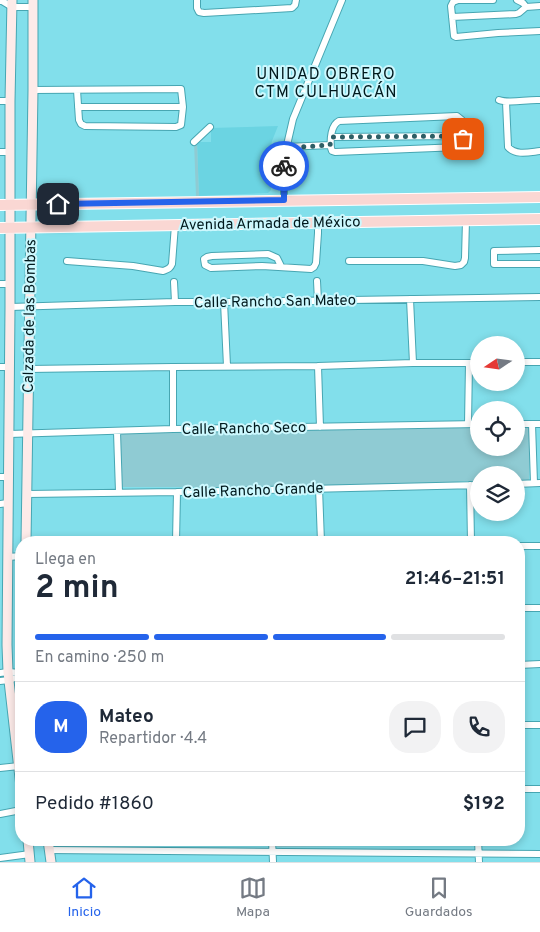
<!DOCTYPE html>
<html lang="es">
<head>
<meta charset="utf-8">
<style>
  body { margin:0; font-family:Overpass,sans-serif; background:#f2f2f3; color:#1f2937; height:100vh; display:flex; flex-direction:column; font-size:19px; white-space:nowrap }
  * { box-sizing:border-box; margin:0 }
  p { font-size:16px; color:#747a83 }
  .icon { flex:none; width:28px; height:28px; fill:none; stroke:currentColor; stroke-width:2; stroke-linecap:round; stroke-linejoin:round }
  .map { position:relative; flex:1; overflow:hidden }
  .details { position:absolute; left:15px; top:536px; width:510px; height:310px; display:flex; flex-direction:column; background:#fff; border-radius:20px; box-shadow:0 2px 8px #0003 }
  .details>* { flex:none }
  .needle { width:32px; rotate:257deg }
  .buttons { position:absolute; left:470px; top:336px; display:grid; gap:10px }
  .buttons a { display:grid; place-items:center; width:55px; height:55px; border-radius:50%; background:#fff; box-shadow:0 2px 8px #0003; font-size:25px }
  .pin { position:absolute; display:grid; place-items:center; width:42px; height:42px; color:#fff; margin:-21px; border-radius:10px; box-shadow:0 2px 8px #0006 }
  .courier { position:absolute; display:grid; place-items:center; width:50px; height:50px; margin:-25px; border:4px solid #2563eb; border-radius:50%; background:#fff; color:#222; box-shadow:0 1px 6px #0007 }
  .headline em { font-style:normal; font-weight:700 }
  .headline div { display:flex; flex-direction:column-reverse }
  .headline { display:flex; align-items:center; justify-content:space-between; height:85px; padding:0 20px }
  h1 { font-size:32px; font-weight:700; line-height:38px }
  .bar { display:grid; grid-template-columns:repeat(4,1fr); gap:8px 5px; align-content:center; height:60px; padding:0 20px }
  .bar i { height:6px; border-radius:4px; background:#e0e1e3 }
  .bar .current { background:#2563eb }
  .bar p { grid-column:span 4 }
  .line { display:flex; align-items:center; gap:12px; padding:0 20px; border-top:1px solid #e0e1e3 }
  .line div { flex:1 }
  .round { display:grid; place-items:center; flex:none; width:52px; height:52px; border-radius:20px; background:#f2f2f3 }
  .dock { display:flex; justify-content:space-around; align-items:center; height:70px; border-top:1px solid #e0e1e3; background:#fff; font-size:14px; color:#747a83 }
  .dock a { display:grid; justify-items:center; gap:2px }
  .dock .current { color:#2563eb }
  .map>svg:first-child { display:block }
  .built { fill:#6bd4e2 }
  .green { fill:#8fcbd3 }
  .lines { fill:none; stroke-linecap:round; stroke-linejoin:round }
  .street-casing { stroke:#47a6b2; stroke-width:8 }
  .secondary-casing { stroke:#47a6b2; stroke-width:11 }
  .primary-casing { stroke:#fff; stroke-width:12 }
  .street { stroke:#fff; stroke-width:6 }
  .secondary { stroke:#fdebe9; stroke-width:9 }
  .primary { stroke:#fad7d3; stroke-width:10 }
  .done { stroke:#2e5e65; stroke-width:5; stroke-dasharray:0 9 }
  .route { stroke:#2563eb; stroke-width:6 }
  .labels { text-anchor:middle; stroke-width:4; stroke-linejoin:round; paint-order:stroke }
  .street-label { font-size:15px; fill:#00191d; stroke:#ccf8fe }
  .neighbourhood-label { font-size:16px; letter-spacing:1px; fill:#00191d; stroke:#ccf8fe }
</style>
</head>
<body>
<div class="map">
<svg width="540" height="862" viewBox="0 0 540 862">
  <rect width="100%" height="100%" fill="#82dfeb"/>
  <path class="built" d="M278,126L272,141L269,156L271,190L268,193L199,196L197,142H211V128Z"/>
  <path class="green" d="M194,142H197L199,196H196Z
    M516,425H531L529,480H516V475H479V481L319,487H116L115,433L479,426V448H516Z
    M277,840H472V844L277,847Z"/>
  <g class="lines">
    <g class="street-casing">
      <path id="street" d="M197,0V8L199,12L204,13L292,8L295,5L296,0
        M493,0H458L453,2L451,6L454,36L456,37L498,33L540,31
        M517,0L523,3L526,7L540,6
        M0,1H2L12,7H33
        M452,17L516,14L519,13L526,7
        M33,90L181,89L183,107L181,125L176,127L85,126L81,124L79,120L77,90
        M499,100C510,104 527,99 540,100
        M0,101H10
        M506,102L508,147C516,156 530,152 540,151
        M78,107H183
        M457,116L462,120L464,144L460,147L335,152L332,151L331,148C330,139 331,125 339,121Z
        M332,137L463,136
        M194,142L210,127
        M286,147L330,145
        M0,152H10
        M284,200V158L293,119L342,0
        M540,250L494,251V264H540
        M67,261L133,266L163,271C168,269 170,269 172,264L175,225
        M349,261H423L455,266L461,265L464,262L465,258L466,220
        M281,266L277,258L268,254L212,256L207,257L204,259L205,265L211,268L262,266L311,269L314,267L316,263L318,233V222
        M317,281L318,301
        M174,282L175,302
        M0,284H10
        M410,299L413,363
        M224,302L227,366
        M10,307L175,302H224L540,297
        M516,362H540
        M318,366L320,427
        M0,367H9
        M173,367V429
        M28,369L173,367L318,366L413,363H479
        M468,424L469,363
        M516,424H540
        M532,424L534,483
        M117,432L119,492
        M9,434L173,429L479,424
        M0,477H8
        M516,484L540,483
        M470,485L471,542
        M319,488L321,542
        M27,494L177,492L479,485
        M0,504L8,503
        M176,542L177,492
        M519,546H540
        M8,557L21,556
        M519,608H540
        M519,665L540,664
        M0,673L8,672L21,673
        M0,681L9,680L21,676
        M519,725H540
        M0,768L19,766
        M519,789H540
        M0,814L21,810
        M272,840L273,862
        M478,840L479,862
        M49,850L540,854
        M0,858L30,854"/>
    </g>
    <g class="secondary-casing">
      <path id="secondary" d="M12,0L10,101V307L7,645L8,672L21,787
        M26,542L33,90V0
        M28,840L30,862
        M48,840L51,862"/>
    </g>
    <g class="primary-casing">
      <path id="primary" d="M0,205L540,197
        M0,228L540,219"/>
    </g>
    <use href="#street" class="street"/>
    <use href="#secondary" class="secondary"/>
    <use href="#primary" class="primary"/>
  </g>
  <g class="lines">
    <path class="done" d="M284,166V158L286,148L330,145L332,137L463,136V139"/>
    <path class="route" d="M58,204L284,200V166"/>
  </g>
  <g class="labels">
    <g class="street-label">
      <text transform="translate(270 223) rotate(-1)" y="5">Avenida Armada de México</text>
      <text transform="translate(275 301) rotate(-1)" y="5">Calle Rancho San Mateo</text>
      <text transform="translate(29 316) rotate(-89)" y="5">Calzada de las Bombas</text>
      <text transform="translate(244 428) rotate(-1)" y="5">Calle Rancho Seco</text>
      <text transform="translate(253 490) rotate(-2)" y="5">Calle Rancho Grande</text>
    </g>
    <g class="neighbourhood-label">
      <text x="326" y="79">UNIDAD OBRERO<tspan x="326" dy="18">CTM CULHUACÁN</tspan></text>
    </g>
  </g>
</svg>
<div class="buttons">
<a><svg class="needle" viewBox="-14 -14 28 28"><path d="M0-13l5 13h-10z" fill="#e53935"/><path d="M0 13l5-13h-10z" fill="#747a83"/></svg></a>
<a><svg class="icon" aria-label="locate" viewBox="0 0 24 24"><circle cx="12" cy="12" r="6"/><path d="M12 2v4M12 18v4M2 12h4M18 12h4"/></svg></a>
<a><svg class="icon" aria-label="layers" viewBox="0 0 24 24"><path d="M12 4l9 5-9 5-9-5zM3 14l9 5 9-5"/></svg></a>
</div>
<div class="pin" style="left:463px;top:139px;background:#ea580c"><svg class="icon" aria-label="bag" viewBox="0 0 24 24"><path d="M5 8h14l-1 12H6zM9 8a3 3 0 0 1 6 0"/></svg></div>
<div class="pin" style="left:58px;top:204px;background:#1f2937"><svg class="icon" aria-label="home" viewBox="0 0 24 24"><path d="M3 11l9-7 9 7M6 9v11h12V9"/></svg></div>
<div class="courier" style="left:284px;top:166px"><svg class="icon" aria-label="bike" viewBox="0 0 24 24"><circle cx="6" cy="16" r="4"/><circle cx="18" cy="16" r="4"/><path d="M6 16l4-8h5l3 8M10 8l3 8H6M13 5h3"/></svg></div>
<section class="details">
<div class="headline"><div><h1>2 min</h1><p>Llega en</p></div><em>21:46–21:51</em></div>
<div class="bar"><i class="current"></i><i class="current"></i><i class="current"></i><i></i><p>En camino · 250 m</p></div>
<div class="line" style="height:90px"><b class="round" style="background:#2563eb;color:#fff">M</b><div><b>Mateo</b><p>Repartidor · 4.4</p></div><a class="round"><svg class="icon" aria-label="chat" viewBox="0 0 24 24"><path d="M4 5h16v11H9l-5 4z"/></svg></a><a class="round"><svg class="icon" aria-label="phone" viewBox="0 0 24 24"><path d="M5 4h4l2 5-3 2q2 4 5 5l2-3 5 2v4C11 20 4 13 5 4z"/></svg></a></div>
<div class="line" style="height:65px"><div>Pedido #1860</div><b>$192</b></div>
</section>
</div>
<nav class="dock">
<a class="current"><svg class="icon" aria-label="home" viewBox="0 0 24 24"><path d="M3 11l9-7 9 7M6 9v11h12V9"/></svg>Inicio</a>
<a><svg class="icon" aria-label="map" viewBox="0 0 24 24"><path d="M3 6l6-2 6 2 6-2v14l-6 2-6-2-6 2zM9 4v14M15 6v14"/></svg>Mapa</a>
<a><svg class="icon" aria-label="saved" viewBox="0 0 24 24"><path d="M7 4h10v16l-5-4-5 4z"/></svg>Guardados</a>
</nav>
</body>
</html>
